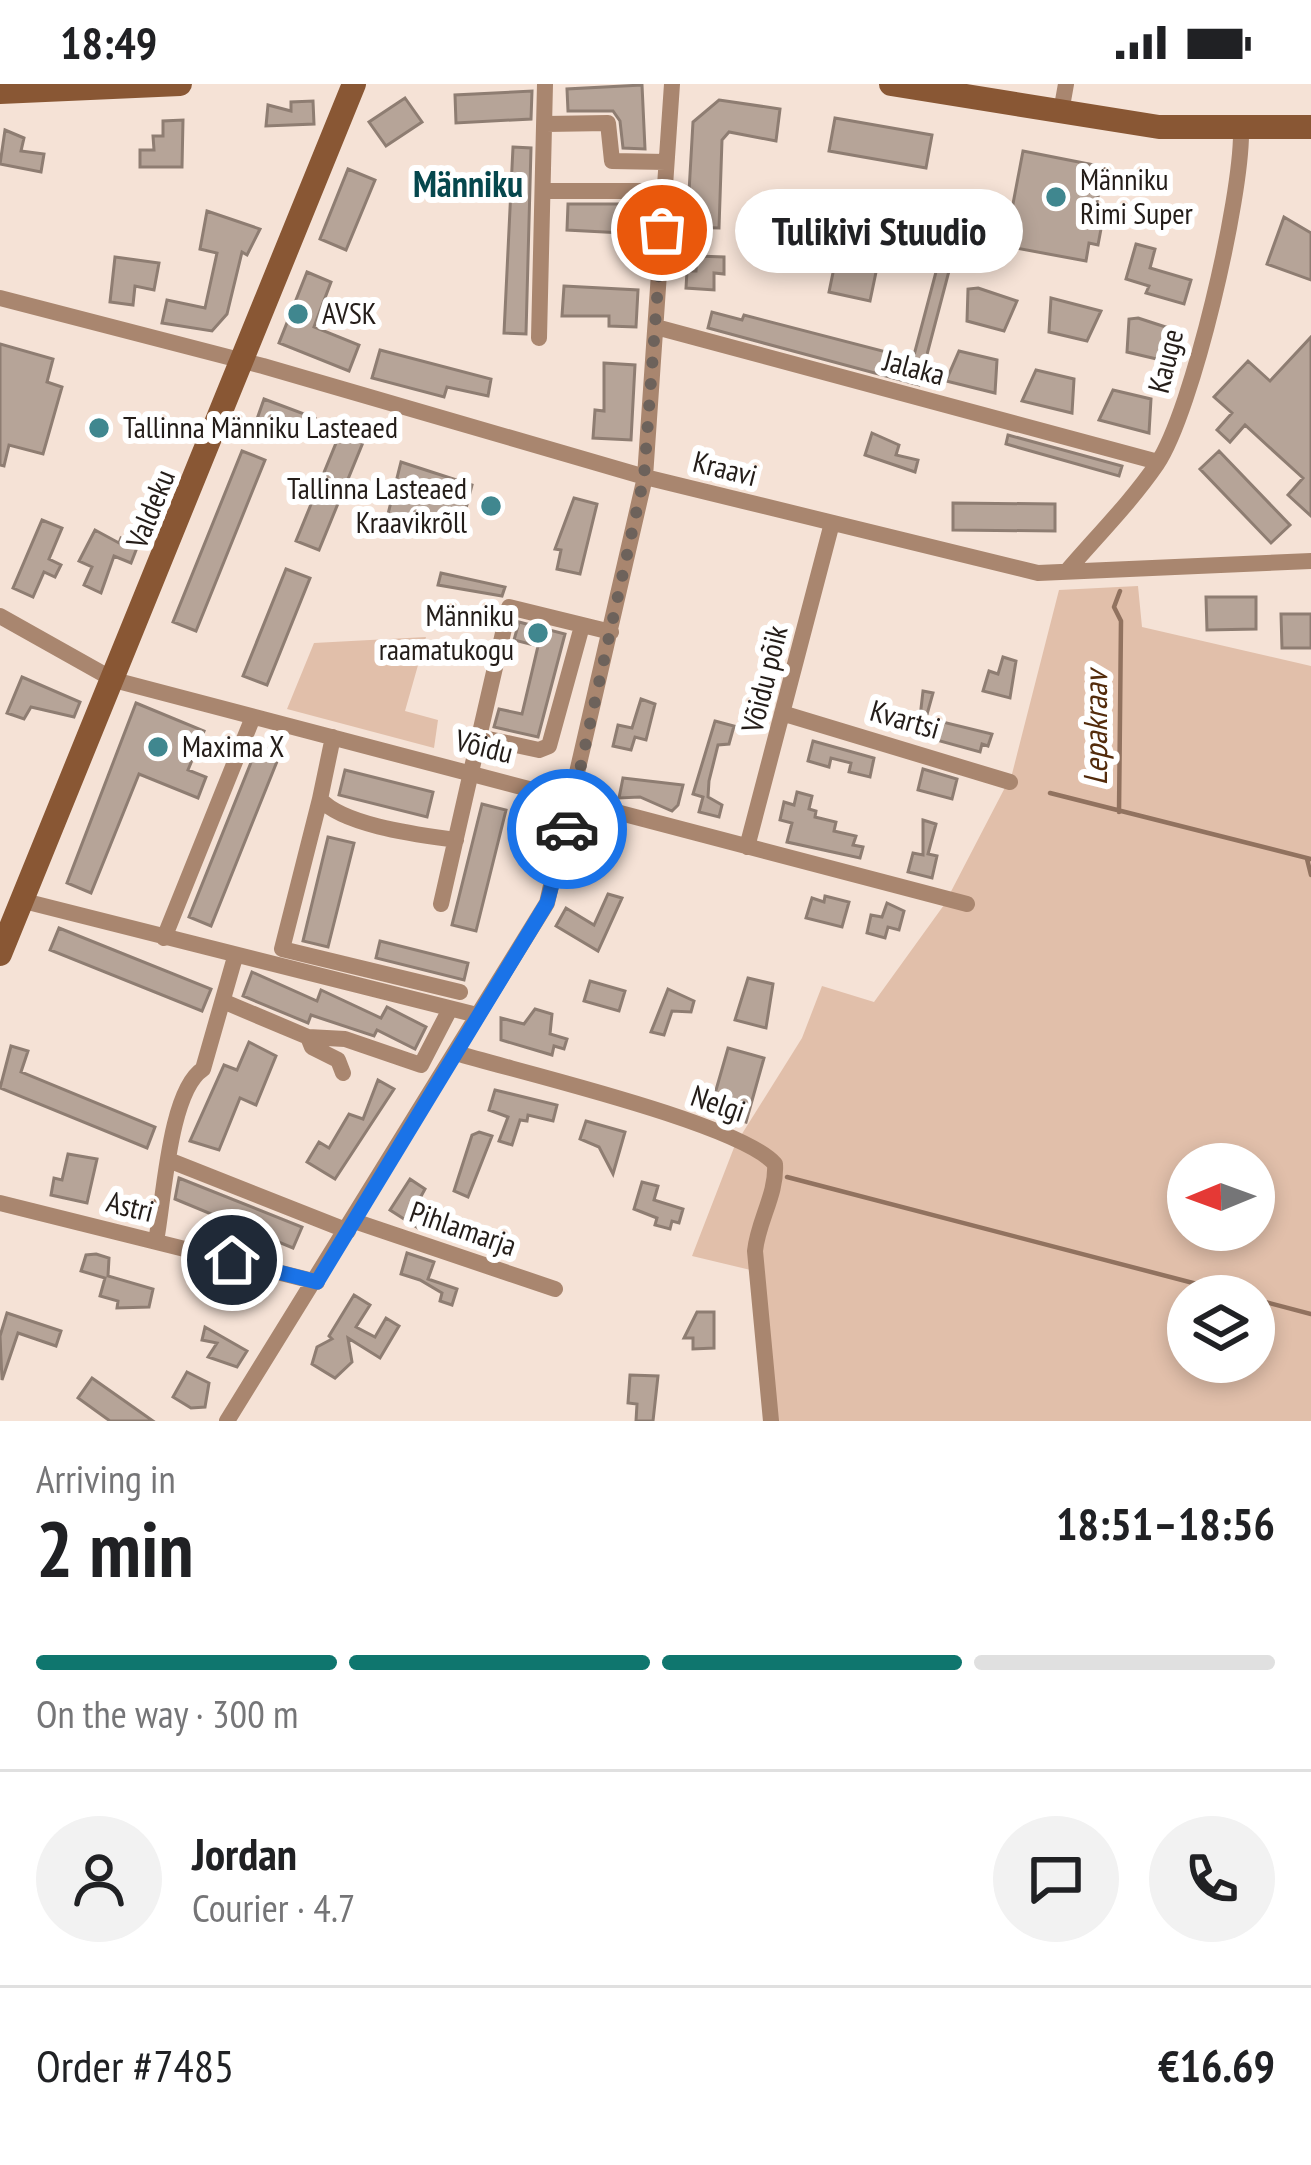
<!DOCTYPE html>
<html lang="en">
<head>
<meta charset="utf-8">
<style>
  body { margin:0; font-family:"PT Sans Narrow",sans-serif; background:#f2f2f2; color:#202124; height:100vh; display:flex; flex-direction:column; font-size:45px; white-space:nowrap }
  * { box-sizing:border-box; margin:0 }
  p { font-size:39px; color:#757577 }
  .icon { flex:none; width:66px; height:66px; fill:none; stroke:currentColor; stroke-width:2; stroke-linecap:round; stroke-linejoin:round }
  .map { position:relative; height:1337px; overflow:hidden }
  .panel { display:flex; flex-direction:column; background:#fff; flex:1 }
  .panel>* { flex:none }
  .needle { width:78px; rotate:269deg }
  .controls { position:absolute; left:1167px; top:1059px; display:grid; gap:24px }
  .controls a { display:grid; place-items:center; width:108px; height:108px; border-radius:50%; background:#fff; box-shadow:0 6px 18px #0003; font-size:60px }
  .pin { position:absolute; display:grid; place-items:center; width:102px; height:102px; color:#fff; margin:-51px; border:6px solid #fff; border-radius:50%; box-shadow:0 3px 12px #0007 }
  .courier { position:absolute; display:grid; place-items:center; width:120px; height:120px; margin:-60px; border:9px solid #1a73e8; border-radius:50%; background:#fff; color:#222; box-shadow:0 3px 15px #0007 }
  .bubble { position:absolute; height:84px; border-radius:42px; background:#fff; box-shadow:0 6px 18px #0003; font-size:39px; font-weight:700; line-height:84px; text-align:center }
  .headline em { font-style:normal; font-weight:700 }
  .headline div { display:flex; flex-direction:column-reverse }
  .headline { display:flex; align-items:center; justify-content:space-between; height:204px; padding:0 36px }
  h1 { font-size:78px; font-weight:700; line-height:90px }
  .bar { display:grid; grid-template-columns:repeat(4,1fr); gap:18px 12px; align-content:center; height:144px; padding:0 36px }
  .bar i { height:15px; border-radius:9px; background:#e0e0e0 }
  .bar .selected { background:#0f766e }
  .bar p { grid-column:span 4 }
  .line { display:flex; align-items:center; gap:30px; padding:0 36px; border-top:3px solid #e0e0e0 }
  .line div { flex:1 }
  .round { display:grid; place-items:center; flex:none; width:126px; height:126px; border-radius:63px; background:#f2f2f2 }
  .status { display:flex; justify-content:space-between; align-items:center; height:84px; padding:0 60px; background:#fff; direction:ltr }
  .status svg { height:33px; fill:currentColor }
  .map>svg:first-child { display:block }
  .green { fill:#e1bfaa; fill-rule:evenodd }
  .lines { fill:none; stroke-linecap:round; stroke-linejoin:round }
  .stream { stroke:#91725f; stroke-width:4.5 }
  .building { fill:#b6a498; stroke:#8e7d72; stroke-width:3 }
  .street { stroke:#a9866f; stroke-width:16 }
  .secondary { stroke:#895734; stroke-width:24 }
  .done { stroke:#6d625b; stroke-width:12; stroke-dasharray:0 21.6 }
  .route { stroke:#1a73e8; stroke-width:15 }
  .poi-dot { fill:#40878f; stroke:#fff; stroke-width:4.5 }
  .labels { text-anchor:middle; stroke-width:12; stroke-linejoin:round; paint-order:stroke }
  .poi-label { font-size:30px; fill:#241d19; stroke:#fff; text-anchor:start }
  .street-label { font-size:30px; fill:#241d19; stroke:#fff }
  .water-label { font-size:33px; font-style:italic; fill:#532b0b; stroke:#fff }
  .quarter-label { font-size:36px; font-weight:bold; fill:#05474d; stroke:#fff }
</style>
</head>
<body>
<div class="status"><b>18:49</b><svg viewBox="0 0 49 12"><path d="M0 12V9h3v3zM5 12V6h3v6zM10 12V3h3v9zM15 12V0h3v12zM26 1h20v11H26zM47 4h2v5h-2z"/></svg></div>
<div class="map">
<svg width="1311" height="1337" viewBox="0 0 1311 1337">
  <rect width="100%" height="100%" fill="#f5e2d6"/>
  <path class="green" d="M1138,502L1142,543L1311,582V1337H773L759,1188L692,1172L735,1061L802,954L822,902L874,918L944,821L1012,690L1059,506ZM1188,1080H1254V1146H1188ZM1188,1212H1254V1278H1188Z
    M426,553L405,627L438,636L434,664L287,625L314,559Z"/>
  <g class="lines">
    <path class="stream" d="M1050,709L1311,775
      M1119,728L1121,537L1114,523L1120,507
      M1307,775L1311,791
      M787,1093L1243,1212
      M1254,1215L1311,1230"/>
  </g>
  <path class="building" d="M642,1L645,65L623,64L620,37L613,27H568L567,5Z
    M532,7L531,35L456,39L455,11Z
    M405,14L422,38L386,62L369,38Z
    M719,16L780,25L776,57L729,48L722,56L719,144L687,143L693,38Z
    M313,17L314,40L266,42L268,21L291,27V18Z
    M835,34L932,51L926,84L829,67Z
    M183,36L182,83H140V66H154L153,52H163V37Z
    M5,46L24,54L21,67L44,70L41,88L0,80Z
    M513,63L531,64L526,250L504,249Z
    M1023,67L1104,83L1092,143L1101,145L1098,161L1089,159L1086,177L1005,162Z
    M348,85L375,96L346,166L320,155Z
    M914,117L989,130L983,162L950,155L944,183L920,178L926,151L909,148Z
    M568,120H643L641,150L567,146Z
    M801,126L877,140L872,167L880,169L870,217L829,208L841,150L798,143Z
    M207,127L260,145L247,171L242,168L227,230L212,247L162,239L167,216L205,224L217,169L200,165Z
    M1284,133L1311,149V196L1267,180Z
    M1136,160L1155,165L1150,184L1191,196L1184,220L1146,209L1149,202L1126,195Z
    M697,172L724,173V190L714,189V206L686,204L687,187H696Z
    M115,173L159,179L154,206L135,202L133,221L110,218Z
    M937,184L949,187L919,301L708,244L712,228L742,236L744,231L913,275Z
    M307,188L331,198L314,243L359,261L349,287L279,259Z
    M564,202L638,206L636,243L609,242V232H562Z
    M978,204L1017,217L1004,247L967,237L968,205Z
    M1051,214L1101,227L1087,257L1049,248Z
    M1138,234L1178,247L1165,277L1127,268L1129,235Z
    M1311,253V432L1288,411L1303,394L1245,341L1230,358L1217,346L1232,329L1214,313L1248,277L1270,297Z
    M0,260L53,275L47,298L62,303L43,370L9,361L4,382L0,381Z
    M380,266L491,295L488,312L447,303L444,313L372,294Z
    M959,267L997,276L995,309L946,297Z
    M604,279L635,281L631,356L593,354L595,326L604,327Z
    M1036,286L1074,295L1072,329L1022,317Z
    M1113,306L1151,315L1149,349L1099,336Z
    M264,315L315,334L308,350L256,338Z
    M343,342L366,351L319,466L296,457Z
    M872,349L899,361L896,371L918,376L915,388L865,371Z
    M1008,351L1122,382L1119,392L1006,360Z
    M242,367L265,376L196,547L173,538Z
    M1219,367L1290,441L1271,459L1200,385Z
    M401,378L472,401L460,448L387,434Z
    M574,414L597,420L580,490L557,485L561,466L555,465Z
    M953,419L1055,420V447L953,446Z
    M42,436L62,444L49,475L61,481L55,493L44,488L33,513L13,504Z
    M95,446L119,459L121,454L138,461L131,479L114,472L101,509L84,501L92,483L79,477Z
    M286,485L310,494L267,601L243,592Z
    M441,489L505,503L502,512L438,501Z
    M1206,513H1256V545L1207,546Z
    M1281,530H1311V564H1282Z
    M519,538L565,550L538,653L494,643L499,625L522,630L538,562L514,556Z
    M1003,573L1016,577L1010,614L983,607L989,587L998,590Z
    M22,593L80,618L74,633L31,623L24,635L7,629Z
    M923,607L933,609L926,634L992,650L988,662L982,660L980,668L918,651Z
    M641,615L655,620L646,656L635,653L631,666L613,662L618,641L632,644Z
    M136,619L204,647L188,686L206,693L198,714L139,690L91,809L67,799Z
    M715,637L734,642L729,660L718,661L709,697L708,713L722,721L719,733L699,728L703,713L693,710Z
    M813,657L874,674L870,693L849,688L851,679L831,674L829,683L808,677Z
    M258,661L280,670L211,842L189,833Z
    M923,685L957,695L952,715L918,706Z
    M345,686L433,708L427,733L339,711Z
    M623,694L683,701L678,721L672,727L640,713L619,714Z
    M797,708L812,712L809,725L816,727L815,733L836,738L834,747L856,752L853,761L863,763L860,774L787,758L792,739L780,736L784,718L794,721Z
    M482,720L506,726L476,847L452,841Z
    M923,736L936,740L928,770L937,772L932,794L908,788L913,769L923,771Z
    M328,753L354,759L328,863L303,857Z
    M608,810L622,814L598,867L556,842L566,824L594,841Z
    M825,812L849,818L842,843L806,834L812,814L824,818Z
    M887,819L904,827L899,846L888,843L885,854L867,849L871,831L882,833Z
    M59,844L211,905L202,927L50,866Z
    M380,857L468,879L464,896L376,874Z
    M252,888L317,917L321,906L381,934L387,923L426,943L415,965L377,946L374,952L311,931L308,939L243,912Z
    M748,894L773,900L766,944L735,936Z
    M590,897L625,907L619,927L584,917Z
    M668,905L694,917L691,928L672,927L664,951L651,948Z
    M535,925L552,930L550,950L567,955L564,965L554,962L552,971L501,956V934L524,940Z
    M249,958L276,972L256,1021L240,1014L219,1066L190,1057L224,981L237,986Z
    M11,962L28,967L21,988L155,1043L147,1064L0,1004Z
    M728,964L764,974L746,1038L710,1027Z
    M378,996L394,1005L335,1095L307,1078L319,1058L329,1064L349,1030L363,1035Z
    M495,1006L557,1021L553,1037L528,1031L527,1037L520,1036L512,1061L499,1057L508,1033L489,1026Z
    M586,1037L625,1048L613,1090L599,1063L580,1055Z
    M479,1048L492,1052L468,1113L454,1107L472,1051Z
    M68,1070L97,1075L87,1119L51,1111L54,1094L62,1096Z
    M179,1094L302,1143L293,1164L175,1115Z
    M410,1095L425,1105L413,1127L424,1134L418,1144L390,1126Z
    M642,1098L658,1102L654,1116L683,1125L679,1139L672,1137L670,1145L655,1141L657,1134L634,1125Z
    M407,1169L434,1178L428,1195L457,1205L452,1221L440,1217L442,1209L420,1196L401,1190Z
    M96,1170L109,1174L108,1192L153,1205L149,1223L117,1224L118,1217L100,1212L105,1194L81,1187L86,1171Z
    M354,1211L370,1221L356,1243L375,1253L386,1234L399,1242L380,1274L348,1254L352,1278L335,1294L312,1280L317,1263L332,1255L329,1252Z
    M697,1228H714V1264L693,1265V1254H684Z
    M7,1229L61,1247L56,1262L18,1249L2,1296L0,1252Z
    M205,1243L247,1267L237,1283L208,1273L217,1259L202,1256Z
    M187,1288L209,1299L205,1323L191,1324L173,1313Z
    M630,1291L658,1292L653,1337H636L637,1320L628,1319Z
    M92,1294L136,1325L153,1337H110L78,1314Z"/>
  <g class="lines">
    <path class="street" d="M1061,28L1066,0
      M546,40L608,39L612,77L666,78
      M546,107H665
      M0,214L263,282L645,393L1038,489L1311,477
      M656,243L1158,378
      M539,254L545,0
      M1067,487C1097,452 1131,418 1157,380C1193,326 1242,113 1241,47
      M0,532L114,596L967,820
      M785,630L1010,698
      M333,653L320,715C344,742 421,751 456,756
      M479,653L509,523L611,548
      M320,715L282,865L460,908
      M747,763L832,439
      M24,817L477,931
      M441,820L479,653L539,666L549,662L582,542
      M164,854L253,633
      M225,918L308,953L345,955L421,981L450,925
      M308,953L312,963L338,976L343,989
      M456,969C519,988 739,1039 775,1080C777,1110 758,1137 755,1167L771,1337
      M171,1077L348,1147
      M0,1119L317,1198
      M354,1137L555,1205
      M156,1157C164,1116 169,1007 203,985L235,873
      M227,1337L547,819L645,393L672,0"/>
    <path class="secondary" d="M891,0L1159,43H1311
      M0,8L180,0
      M0,870L354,0"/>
  </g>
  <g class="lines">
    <path class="done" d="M567,745L644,393L662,146"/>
    <path class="route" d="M232,1176L317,1198L547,819L567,745"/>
  </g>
  <g class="poi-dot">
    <circle cx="1056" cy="113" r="12"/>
    <circle cx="298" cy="230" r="12"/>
    <circle cx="99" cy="344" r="12"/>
    <circle cx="491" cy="422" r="12"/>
    <circle cx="538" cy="549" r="12"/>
    <circle cx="158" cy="663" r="12"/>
  </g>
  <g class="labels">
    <g class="poi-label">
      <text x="1080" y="106">Männiku<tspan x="1080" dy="34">Rimi Super</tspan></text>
      <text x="322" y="240">AVSK</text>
      <text x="123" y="354">Tallinna Männiku Lasteaed</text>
      <text x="467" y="415" text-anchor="end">Tallinna Lasteaed<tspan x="467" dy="34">Kraavikrõll</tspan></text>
      <text x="514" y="542" text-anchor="end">Männiku<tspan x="514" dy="34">raamatukogu</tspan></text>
      <text x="182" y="673">Maxima X</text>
    </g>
    <g class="street-label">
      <text transform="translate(1166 277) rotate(-76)" y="10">Kauge</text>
      <text transform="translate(914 284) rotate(15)" y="10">Jalaka</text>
      <text transform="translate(725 385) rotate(14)" y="10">Kraavi</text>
      <text transform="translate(151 425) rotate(-68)" y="10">Valdeku</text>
      <text transform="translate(765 595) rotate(-76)" y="10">Võidu põik</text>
      <text transform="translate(905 636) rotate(16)" y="10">Kvartsi</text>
      <text transform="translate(484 663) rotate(14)" y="10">Võidu</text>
      <text transform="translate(718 1020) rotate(19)" y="10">Nelgi</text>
      <text transform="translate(130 1123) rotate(14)" y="10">Astri</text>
      <text transform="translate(463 1145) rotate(19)" y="10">Pihlamarja</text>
    </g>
    <g class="water-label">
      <text transform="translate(1095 644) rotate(-90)" y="12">Lepakraav</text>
    </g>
    <g class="quarter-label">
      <text x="468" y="113">Männiku</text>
    </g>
  </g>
</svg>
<div class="controls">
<a><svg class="needle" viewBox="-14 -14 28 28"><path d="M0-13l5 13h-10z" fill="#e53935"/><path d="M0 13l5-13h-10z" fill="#757577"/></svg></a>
<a><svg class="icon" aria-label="layers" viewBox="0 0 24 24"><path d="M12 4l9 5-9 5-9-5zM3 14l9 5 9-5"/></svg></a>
</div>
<div class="pin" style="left:662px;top:146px;background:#ea580c"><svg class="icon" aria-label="bag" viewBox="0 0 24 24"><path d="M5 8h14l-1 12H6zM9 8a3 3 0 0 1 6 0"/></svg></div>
<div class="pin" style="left:232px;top:1176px;background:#1f2937"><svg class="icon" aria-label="home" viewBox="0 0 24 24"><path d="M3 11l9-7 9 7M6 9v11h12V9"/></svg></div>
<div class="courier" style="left:567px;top:745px"><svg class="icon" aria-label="car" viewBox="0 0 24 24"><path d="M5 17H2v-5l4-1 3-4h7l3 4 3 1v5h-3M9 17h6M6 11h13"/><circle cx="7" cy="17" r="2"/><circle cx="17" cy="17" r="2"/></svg></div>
<div class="bubble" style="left:735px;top:105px;width:288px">Tulikivi Stuudio</div>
</div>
<section class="panel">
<div class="headline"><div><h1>2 min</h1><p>Arriving in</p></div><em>18:51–18:56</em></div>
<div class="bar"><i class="selected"></i><i class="selected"></i><i class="selected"></i><i></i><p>On the way · 300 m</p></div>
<div class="line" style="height:216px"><a class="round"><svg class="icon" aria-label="person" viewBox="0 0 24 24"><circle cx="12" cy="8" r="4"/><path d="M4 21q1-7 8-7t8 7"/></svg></a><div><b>Jordan</b><p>Courier · 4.7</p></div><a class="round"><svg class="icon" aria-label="chat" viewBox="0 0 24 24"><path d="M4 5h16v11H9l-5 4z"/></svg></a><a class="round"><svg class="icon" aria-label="phone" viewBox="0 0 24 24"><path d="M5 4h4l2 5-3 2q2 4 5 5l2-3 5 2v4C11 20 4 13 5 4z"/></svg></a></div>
<div class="line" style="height:156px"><div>Order #7485</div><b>€16.69</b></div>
</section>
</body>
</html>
